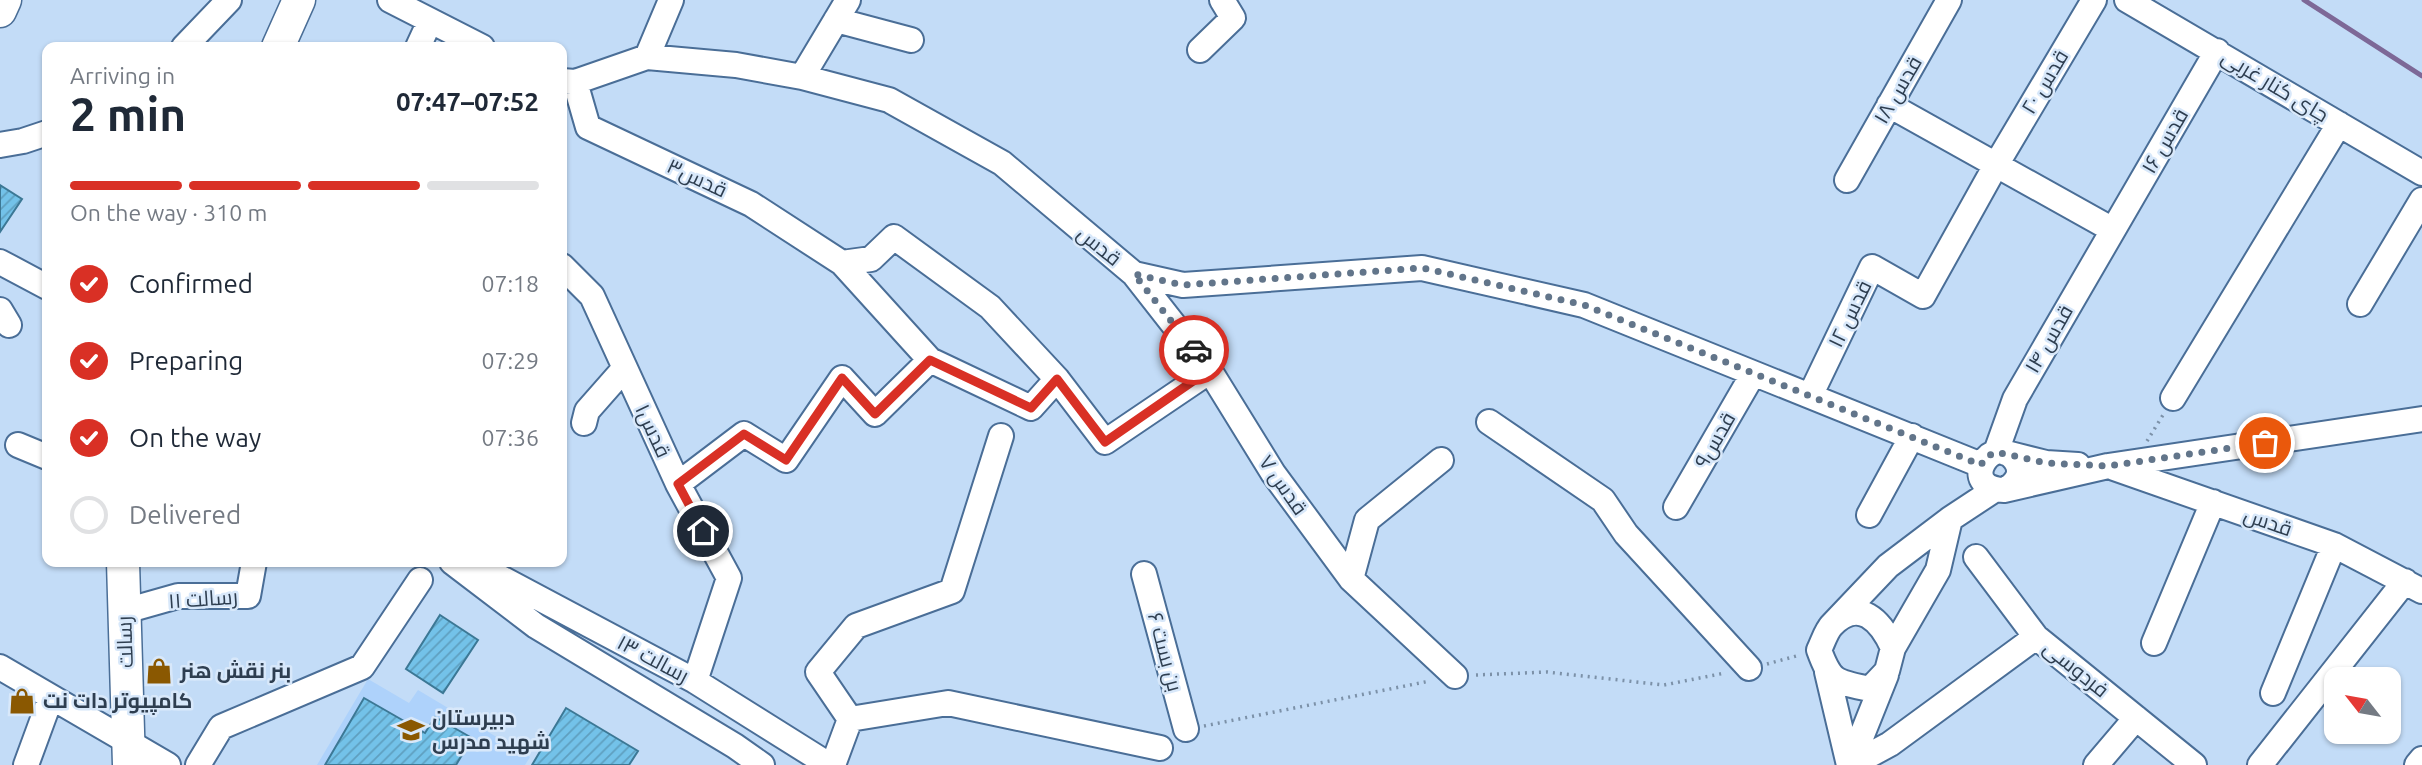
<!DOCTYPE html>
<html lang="en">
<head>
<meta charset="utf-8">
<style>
  body { margin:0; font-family:Ubuntu,Cairo,sans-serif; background:#f6f6f7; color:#1f2937; height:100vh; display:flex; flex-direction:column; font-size:26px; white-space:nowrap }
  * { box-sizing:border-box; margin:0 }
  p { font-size:23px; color:#747a83 }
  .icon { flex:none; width:38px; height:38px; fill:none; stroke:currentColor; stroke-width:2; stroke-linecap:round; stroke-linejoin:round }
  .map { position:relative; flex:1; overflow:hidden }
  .drawer { position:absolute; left:42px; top:42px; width:525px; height:525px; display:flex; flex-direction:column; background:#fff; border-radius:14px; box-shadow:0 2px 5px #0004 }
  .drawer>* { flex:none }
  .needle { width:46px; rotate:301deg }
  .buttons { position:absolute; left:2324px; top:667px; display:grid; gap:14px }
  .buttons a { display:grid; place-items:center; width:77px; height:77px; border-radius:14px; background:#fff; box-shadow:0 2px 5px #0004; font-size:35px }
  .pin { position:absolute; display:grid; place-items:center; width:60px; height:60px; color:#fff; margin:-30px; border:4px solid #fff; border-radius:50%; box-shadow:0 2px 7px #0007 }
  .courier { position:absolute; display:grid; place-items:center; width:70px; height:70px; margin:-35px; border:5px solid #d93025; border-radius:50%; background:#fff; color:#222; box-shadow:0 2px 9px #0007 }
  .overview em { font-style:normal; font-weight:700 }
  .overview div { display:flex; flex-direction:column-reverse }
  .overview { display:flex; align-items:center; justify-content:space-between; height:119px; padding:0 28px }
  h1 { font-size:46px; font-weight:700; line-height:52px }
  .bar { display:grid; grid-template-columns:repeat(4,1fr); gap:10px 7px; align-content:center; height:84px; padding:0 28px }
  .bar i { height:9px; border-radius:5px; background:#e0e1e3 }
  .bar .on { background:#d93025 }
  .bar p { grid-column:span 4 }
  ol { padding:0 28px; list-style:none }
  li { display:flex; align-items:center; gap:21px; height:77px }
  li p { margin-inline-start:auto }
  li .icon { padding:7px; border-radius:50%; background:#d93025; color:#fff; stroke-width:4 }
  li:last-child { color:#747a83 }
  li i { width:38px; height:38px; border:4px solid #e0e1e3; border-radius:50% }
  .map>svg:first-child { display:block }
  .built { fill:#aed2fb }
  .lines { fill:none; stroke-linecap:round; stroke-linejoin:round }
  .stream { stroke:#7d6897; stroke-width:5 }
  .building { fill:url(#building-hatch); stroke:#3c7895; stroke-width:2 }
  .minor-casing { stroke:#4a6e97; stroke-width:28 }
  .major-casing { stroke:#4a6e97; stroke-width:35 }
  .path { stroke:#7c91a8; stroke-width:3.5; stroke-dasharray:2 5; stroke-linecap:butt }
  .minor { stroke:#fff; stroke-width:24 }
  .major { stroke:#fff; stroke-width:32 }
  .done { stroke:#62758a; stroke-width:7; stroke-dasharray:0 12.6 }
  .route { stroke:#d93025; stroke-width:9 }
  .labels { text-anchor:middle; stroke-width:5; stroke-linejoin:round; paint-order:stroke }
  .street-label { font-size:21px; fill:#2e3e50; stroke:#d8e8fa }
  .poi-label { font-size:21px; font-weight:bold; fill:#2e3e50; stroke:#d8e8fa; text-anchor:start }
</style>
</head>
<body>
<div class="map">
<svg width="2422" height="765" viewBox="0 0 2422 765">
  <defs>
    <pattern id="building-hatch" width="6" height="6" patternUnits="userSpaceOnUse" patternTransform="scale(1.75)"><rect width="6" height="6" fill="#73c2e9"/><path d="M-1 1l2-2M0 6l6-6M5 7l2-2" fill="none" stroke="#5f9fbf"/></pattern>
  </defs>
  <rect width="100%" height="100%" fill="#c3dcf7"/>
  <path class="built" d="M368,679L409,703L418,690L530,757L525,765H317Z"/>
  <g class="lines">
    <path class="stream" d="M2304,0L2422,76"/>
  </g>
  <path class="building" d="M0,185L22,199L0,232Z
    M440,615L478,640L443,693L406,669Z
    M364,698L425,733L435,717L472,738L456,765H325Z
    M566,708L638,751L629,765H532Z"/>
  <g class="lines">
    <g class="minor-casing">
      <path id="minor" d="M390,0L482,47
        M2127,0L2422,173
        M836,20L911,40
        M184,47L229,0
        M418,47L430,21
        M1200,50L1233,18L1222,0
        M647,57L671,0
        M802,77L848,0
        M562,81L575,82L647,57L736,65L802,77L889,100L1002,163L1134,274L1183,285L1422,268L1584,305L1981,465
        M575,82L588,127L751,204L842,263L930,360L1031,408L1057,379
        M1889,105L2113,230
        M0,145L23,141L47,133
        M1847,180L1949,0
        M0,262L47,287
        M842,263L871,259L894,237L990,307L1057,379L1105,442L1210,371
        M562,266L592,296L678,484L729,578L695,681
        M1134,274L1210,371L1273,473L1351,579L1455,676
        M2360,304L2422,200
        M0,310L9,325
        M1810,396L1872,267L1923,296L1996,165L2094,0
        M2173,398L2339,124
        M1489,422L1603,500L1626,534L1749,668
        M584,423L587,411L624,369
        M18,445L47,457
        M1996,452L2015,399L2217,51
        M2006,453L2046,463L2078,465
        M2114,468L2334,545L2422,591
        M678,484L744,434L786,460L842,378L875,414L930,360
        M2004,490C2015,485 2025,473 2015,460C1993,430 1956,488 2004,490L2108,466L2422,419
        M1676,507L1753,374
        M1869,515L1912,436
        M1950,519L1994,490
        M1976,557L2036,637L2194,765
        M452,562L536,626L735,746L762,765
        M471,562L695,681L829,765
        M1144,574L1186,729
        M1351,579L1367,520L1441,460
        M125,611L178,596H248L254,562
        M1831,626L1888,566L1950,519L1938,570L1893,648L1887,671L1870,689C1836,682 1831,683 1819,650C1823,642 1826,631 1832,625C1859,597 1881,621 1893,648
        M2154,643L2213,502
        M0,667L168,765
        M1827,672L1849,765
        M2273,693L2334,545
        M850,719L818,672L856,626L952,591L1001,436
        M26,765L51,697
        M198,765L221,727L362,667L420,580
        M833,765L850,719L948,703L1160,748
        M1850,765L1886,675
        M1851,765L1890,744L2036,637
        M2096,765L2136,718
        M2260,765L2405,581
        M2417,765L2422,759"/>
    </g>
    <g class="major-casing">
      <path id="major" d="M0,11L5,0
        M278,47L299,0
        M123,562L129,765"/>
    </g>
    <path class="path" d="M2147,441L2163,415
      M1767,664L1800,655
      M1476,675L1547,672L1664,685L1725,673
      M1204,726L1430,681"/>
    <use href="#minor" class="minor"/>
    <use href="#major" class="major"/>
  </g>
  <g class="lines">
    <path class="done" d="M1194,350L1134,274L1183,285L1422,268L1449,274L1584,305L1981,465L1986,457L1996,452L2046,463L2108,466L2265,443"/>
    <path class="route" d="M703,531L678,484L744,434L786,460L842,378L875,414L930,360L1031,408L1057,379L1105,442L1209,370L1194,350"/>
  </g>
  <defs>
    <g id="shop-bare" transform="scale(2.1)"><path d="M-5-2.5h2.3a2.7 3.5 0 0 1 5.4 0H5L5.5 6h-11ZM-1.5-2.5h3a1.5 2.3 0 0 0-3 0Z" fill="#8a5801" stroke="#d8e8fa" stroke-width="2.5" paint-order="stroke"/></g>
    <g id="school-bare" transform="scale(2.1)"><path d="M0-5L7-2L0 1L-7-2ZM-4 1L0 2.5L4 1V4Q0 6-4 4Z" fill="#8a5801" stroke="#d8e8fa" stroke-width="2.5" paint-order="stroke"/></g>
  </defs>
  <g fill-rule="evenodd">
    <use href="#shop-bare" x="159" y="671"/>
    <use href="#shop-bare" x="22" y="701"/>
    <use href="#school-bare" x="411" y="730"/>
  </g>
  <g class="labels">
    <g class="street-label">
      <text transform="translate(2045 82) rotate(-59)" y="7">قدس ۲۰</text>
      <text transform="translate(2275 86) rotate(31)" y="7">چای کنار غربی</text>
      <text transform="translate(1898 90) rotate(-60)" y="7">قدس ۱۸</text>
      <text transform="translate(2165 141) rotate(-60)" y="7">قدس ۱۶</text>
      <text transform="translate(697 178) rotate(25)" y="7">قدس۳</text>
      <text transform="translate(1099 246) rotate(39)" y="7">قدس</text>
      <text transform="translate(1850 314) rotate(-64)" y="7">قدس ۱۲</text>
      <text transform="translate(2049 339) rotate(-60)" y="7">قدس ۱۴</text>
      <text transform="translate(653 431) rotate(65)" y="7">قدس۱</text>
      <text transform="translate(1715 440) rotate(-60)" y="7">قدس۹</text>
      <text transform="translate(1283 485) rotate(55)" y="7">قدس ۷</text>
      <text transform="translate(2268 522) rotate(19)" y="7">قدس</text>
      <text transform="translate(203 599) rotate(-4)" y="7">رسالت ۱۱</text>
      <text transform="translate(125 642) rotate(-92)" y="7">رسالت</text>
      <text transform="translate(1165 652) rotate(75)" y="7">بن بست ۶</text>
      <text transform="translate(653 659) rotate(28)" y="7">رسالت ۱۳</text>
      <text transform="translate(2076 669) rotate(39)" y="7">فردوسی</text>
    </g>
    <g class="poi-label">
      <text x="180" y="678">بنر نقش هنر</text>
      <text x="43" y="708">کامپیوتر دات نت</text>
      <text x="432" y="725">دبیرستان<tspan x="432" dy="24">شهید مدرس</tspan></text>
    </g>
  </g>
</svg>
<div class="buttons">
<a><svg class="needle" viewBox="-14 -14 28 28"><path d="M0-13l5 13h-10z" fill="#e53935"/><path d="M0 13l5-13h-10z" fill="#747a83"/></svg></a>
</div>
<div class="pin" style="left:2265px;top:443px;background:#ea580c"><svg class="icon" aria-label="bag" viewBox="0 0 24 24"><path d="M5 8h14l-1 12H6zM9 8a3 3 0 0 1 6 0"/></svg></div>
<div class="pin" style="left:703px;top:531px;background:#1f2937"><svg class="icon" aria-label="home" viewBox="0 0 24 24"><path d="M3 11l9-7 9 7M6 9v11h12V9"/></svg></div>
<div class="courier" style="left:1194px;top:350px"><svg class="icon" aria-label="car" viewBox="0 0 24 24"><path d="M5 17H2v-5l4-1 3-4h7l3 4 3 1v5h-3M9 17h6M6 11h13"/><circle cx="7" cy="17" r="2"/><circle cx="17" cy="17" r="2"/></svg></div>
<section class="drawer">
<div class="overview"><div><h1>2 min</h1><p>Arriving in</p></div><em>07:47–07:52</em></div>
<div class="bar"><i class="on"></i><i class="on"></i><i class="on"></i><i></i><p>On the way · 310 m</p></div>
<ol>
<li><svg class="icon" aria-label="check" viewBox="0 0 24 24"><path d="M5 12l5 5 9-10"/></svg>Confirmed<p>07:18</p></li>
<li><svg class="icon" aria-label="check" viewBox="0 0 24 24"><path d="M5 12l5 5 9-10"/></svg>Preparing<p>07:29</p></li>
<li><svg class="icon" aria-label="check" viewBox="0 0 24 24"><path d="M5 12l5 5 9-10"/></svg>On the way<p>07:36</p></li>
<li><i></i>Delivered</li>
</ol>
</section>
</div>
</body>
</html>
